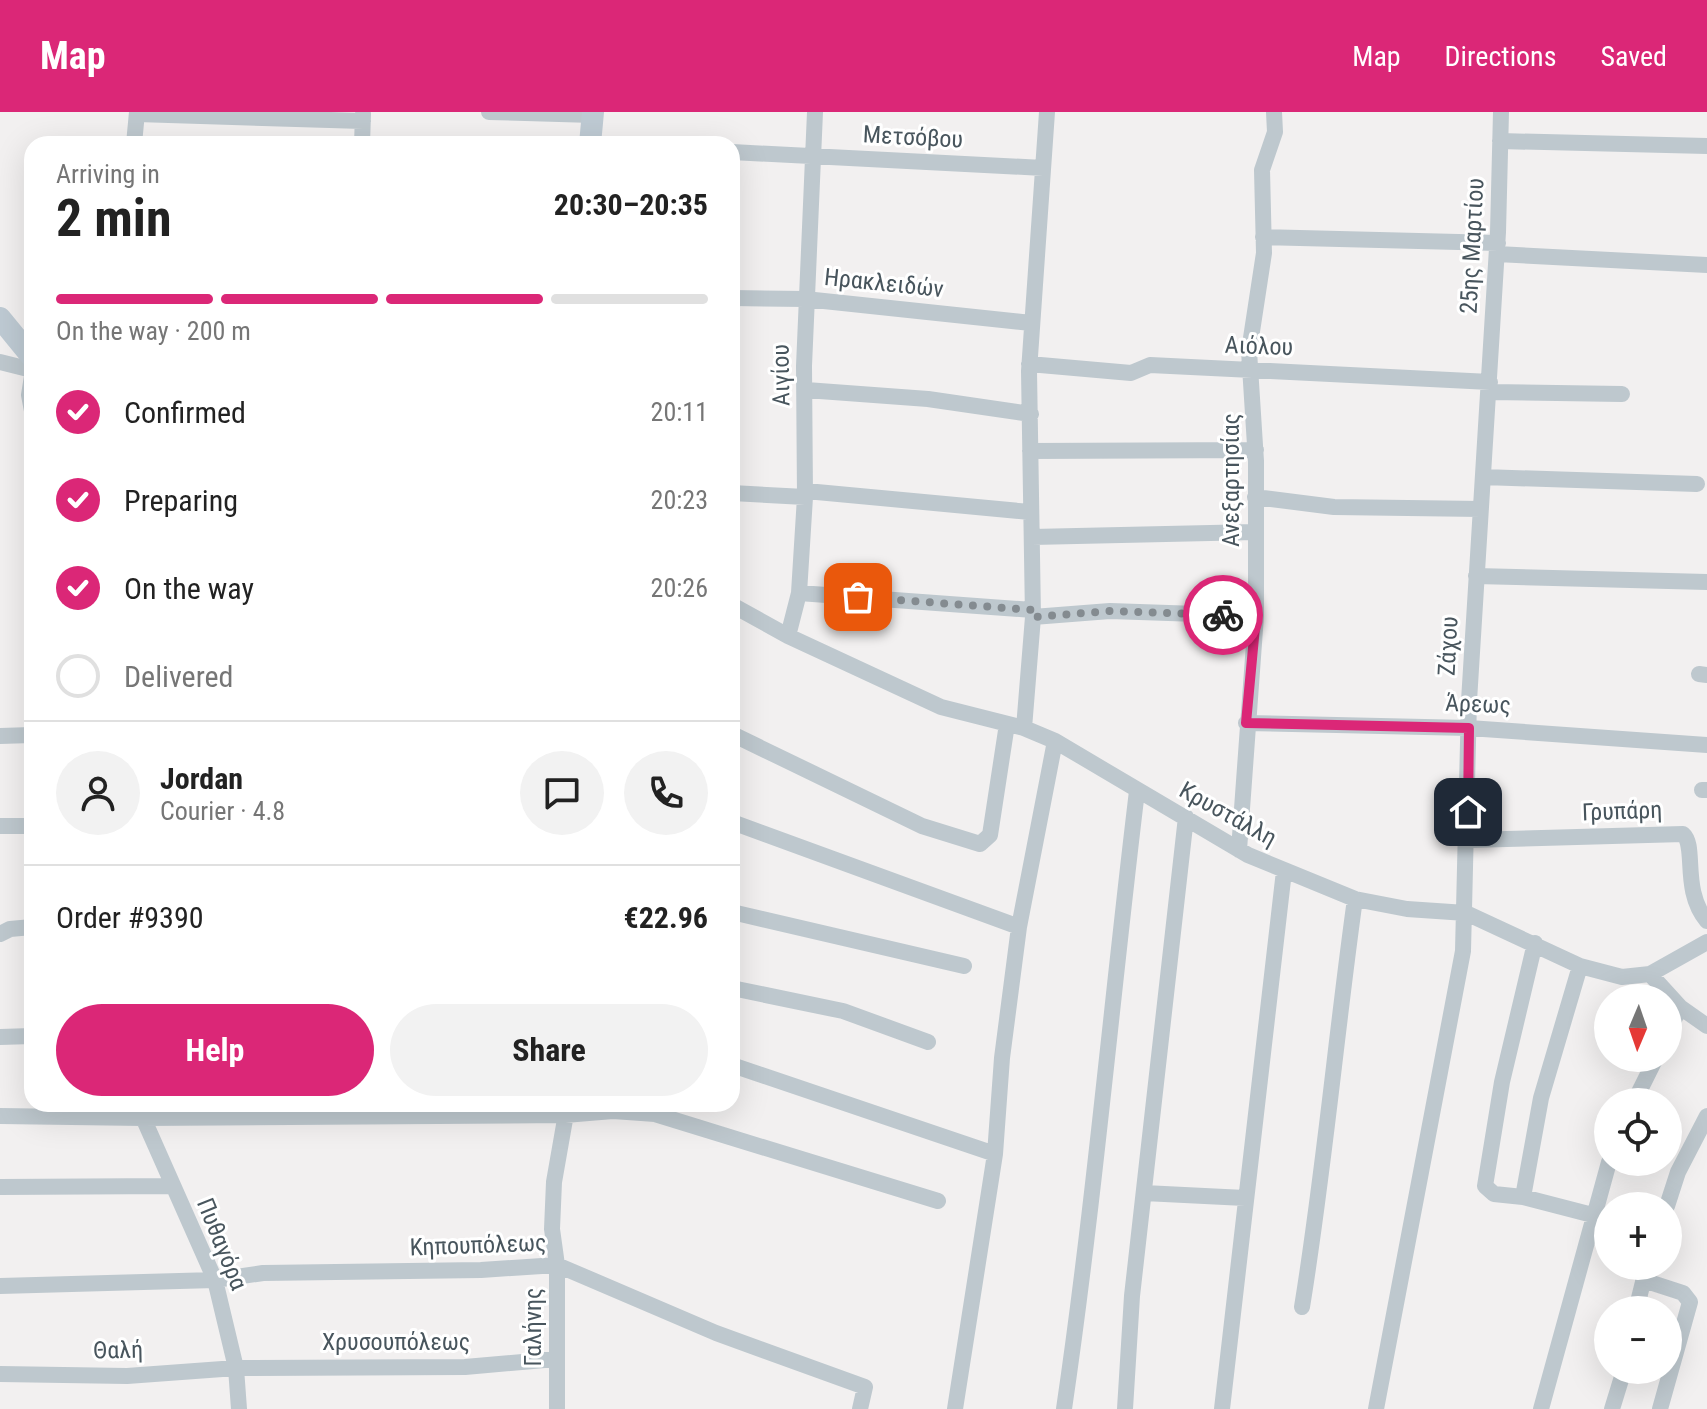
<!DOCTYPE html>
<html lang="en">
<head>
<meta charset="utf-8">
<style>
  body { margin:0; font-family:"Roboto Condensed",sans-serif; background:#f2f2f2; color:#222; height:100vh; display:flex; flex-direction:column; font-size:30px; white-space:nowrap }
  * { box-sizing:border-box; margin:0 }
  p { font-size:26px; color:#767676 }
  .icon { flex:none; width:44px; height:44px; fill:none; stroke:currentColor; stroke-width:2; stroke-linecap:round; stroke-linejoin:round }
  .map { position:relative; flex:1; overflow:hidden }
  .sheet { position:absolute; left:24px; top:24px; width:716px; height:976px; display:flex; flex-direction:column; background:#fff; border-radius:24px; box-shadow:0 8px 32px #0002 }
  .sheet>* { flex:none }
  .needle { width:52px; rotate:182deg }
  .buttons { position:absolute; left:1594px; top:872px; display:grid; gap:16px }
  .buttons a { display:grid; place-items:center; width:88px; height:88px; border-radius:50%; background:#fff; box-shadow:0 8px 32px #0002; font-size:40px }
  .pin { position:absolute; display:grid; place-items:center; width:68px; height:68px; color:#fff; margin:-34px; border-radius:16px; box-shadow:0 4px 12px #0006 }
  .courier { position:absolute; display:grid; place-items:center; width:80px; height:80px; margin:-40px; border:6px solid #db2777; border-radius:50%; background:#fff; color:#222; box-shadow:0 2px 10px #0007 }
  .head em { font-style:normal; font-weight:700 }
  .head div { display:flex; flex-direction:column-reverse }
  .head { display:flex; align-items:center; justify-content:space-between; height:136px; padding:0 32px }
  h1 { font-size:52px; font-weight:700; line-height:60px }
  .bar { display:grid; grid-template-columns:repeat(4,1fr); gap:12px 8px; align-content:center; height:96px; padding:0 32px }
  .bar i { height:10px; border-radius:6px; background:#e0e0e0 }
  .bar .on { background:#db2777 }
  .bar p { grid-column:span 4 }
  .line { display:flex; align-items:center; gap:20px; padding:0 32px; border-top:2px solid #e0e0e0 }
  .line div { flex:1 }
  .round { display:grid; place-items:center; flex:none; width:84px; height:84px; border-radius:42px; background:#f2f2f2 }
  ol { padding:0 32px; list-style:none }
  li { display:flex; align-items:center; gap:24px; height:88px }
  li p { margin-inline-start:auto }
  li .icon { padding:8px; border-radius:50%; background:#db2777; color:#fff; stroke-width:4 }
  li:last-child { color:#767676 }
  li i { width:44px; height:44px; border:4px solid #e0e0e0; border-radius:50% }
  .primary-button { display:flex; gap:16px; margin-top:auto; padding:16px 32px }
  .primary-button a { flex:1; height:92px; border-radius:48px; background:#db2777; color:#fff; font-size:32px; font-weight:700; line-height:92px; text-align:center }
  .primary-button a+a { background:#f2f2f2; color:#222 }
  header { display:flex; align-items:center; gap:48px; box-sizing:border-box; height:112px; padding:0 40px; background:#db2777; color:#fff }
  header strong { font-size:38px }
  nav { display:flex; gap:44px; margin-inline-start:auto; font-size:28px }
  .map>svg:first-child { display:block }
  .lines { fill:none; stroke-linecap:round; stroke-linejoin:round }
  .street { stroke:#bec8ce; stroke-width:16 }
  .secondary { stroke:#becad3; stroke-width:22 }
  .done { stroke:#848b90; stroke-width:8; stroke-dasharray:0 14.4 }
  .route { stroke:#db2777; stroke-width:10 }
  .labels { text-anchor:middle; stroke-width:6; stroke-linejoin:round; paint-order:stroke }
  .street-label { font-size:24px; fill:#48555d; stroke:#fff }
</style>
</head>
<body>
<header>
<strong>Map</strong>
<nav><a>Map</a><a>Directions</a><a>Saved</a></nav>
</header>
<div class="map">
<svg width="1707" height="1297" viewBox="0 0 1707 1297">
  <rect width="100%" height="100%" fill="#f2f0f0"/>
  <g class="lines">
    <path class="street" d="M489,0L593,3
      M137,2L363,9
      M1500,29L1707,34
      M134,32L137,0
      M362,32L363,2
      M732,40L1043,56
      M1263,125L1498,131
      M1497,142L1707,153
      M732,186L805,187L1031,211
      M0,250L32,258
      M1029,252L1131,261L1150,253L1490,270
      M32,264L29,283L32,299
      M806,278L928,287L1031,302
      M1489,280L1622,282
      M1030,339L1256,338
      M1483,365L1697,372
      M806,379L1030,400
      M732,381L805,385
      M1255,385L1334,395L1481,397
      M1032,425L1255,420
      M1476,464L1707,470
      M799,481L1033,498
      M732,493L788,524L941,595L1024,616L1055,629L1248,743L1355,787L1407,797L1466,801L1580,854L1622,865L1650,862L1707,830
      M1033,505L1110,499L1256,504
      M788,524L799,481L805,385L804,254L815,0
      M1699,562L1707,563
      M1246,611L1469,616L1707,633
      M1024,616L1033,505L1029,259L1047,0
      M732,622L922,714L980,732L990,723L1007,612
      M0,624L32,623
      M1702,678H1707
      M732,710L1019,815
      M0,714H32
      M1468,728L1683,722C1697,734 1681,778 1707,809
      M1239,738L1256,504V349L1249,239L1264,141L1262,58L1275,20L1274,0
      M732,800L964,854
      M0,822L10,817L32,815
      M1535,831L1502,970L1485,1074L1494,1082L1523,1085L1608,1107
      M1650,862L1680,895L1707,914
      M732,876L843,899L928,930
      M1668,921L1680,895
      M0,925L32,924
      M732,953L995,1042
      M1634,990L1656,946
      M137,992L215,1168L236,1256L239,1297
      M0,1004L143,1006L565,1003L613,999L655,1002L938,1089
      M0,1075L171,1074
      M1144,1081L1245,1086
      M1523,1085L1541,986L1580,854
      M1667,1094L1678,1060L1707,1004
      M1643,1168L1683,1181L1690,1190L1660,1297
      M0,1174L215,1168L263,1161L481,1158L557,1153L716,1221L865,1275L860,1297
      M1302,1195C1324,1060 1336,923 1355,787
      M1636,1198L1647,1154
      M0,1262L127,1264L236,1256L465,1255L556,1247
      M557,1297V1153L552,1117L554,1070L567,996
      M955,1297L995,1042L1002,946L1019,815L1055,629
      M1064,1297C1094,1092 1112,885 1137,679
      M1125,1297L1132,1184L1186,705
      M1222,1297L1284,759
      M1376,1297L1463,839L1469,589L1498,120L1501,0
      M1541,1297L1609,1050
      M1612,1297L1624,1258"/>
    <path class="secondary" d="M590,32L593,0
      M0,206L32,245"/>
  </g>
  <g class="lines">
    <path class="done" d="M858,485L1033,498V505L1110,499L1223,503"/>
    <path class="route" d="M1223,503L1256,504L1246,611L1469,616L1468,700"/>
  </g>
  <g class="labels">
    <g class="street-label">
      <text transform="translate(913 25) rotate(3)" y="8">Μετσόβου</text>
      <text transform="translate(1472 134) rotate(-87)" y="8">25ης Μαρτίου</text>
      <text transform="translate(884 171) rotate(6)" y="8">Ηρακλειδών</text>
      <text transform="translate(1259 234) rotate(2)" y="8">Αιόλου</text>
      <text transform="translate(781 263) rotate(-91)" y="8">Αιγίου</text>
      <text transform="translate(1231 368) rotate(-90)" y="8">Ανεξαρτησίας</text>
      <text transform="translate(1448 534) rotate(-87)" y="8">Ζάχου</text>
      <text transform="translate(1478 592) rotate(2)" y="8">Άρεως</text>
      <text transform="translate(1622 699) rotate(-2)" y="8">Γρυπάρη</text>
      <text transform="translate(1228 702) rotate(29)" y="8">Κρυστάλλη</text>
      <text transform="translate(222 1132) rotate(68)" y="8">Πυθαγόρα</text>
      <text transform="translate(478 1133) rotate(-2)" y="8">Κηπουπόλεως</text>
      <text transform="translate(533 1215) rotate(-90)" y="8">Γαλήνης</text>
      <text x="396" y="1238">Χρυσουπόλεως</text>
      <text transform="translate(118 1238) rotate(-1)" y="8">Θαλή</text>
    </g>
  </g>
</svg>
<div class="buttons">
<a><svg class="needle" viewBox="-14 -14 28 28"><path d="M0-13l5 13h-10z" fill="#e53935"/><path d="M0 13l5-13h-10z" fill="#767676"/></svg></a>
<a><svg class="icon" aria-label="locate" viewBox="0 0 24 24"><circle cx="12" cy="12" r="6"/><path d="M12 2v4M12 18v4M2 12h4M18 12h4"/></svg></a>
<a>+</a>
<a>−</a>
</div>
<div class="pin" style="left:858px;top:485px;background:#ea580c"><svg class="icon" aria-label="bag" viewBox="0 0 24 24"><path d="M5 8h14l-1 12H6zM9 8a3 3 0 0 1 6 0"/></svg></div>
<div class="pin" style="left:1468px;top:700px;background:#1f2937"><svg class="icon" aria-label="home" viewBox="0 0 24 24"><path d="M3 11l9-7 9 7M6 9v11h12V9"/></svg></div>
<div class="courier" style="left:1223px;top:503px"><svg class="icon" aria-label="bike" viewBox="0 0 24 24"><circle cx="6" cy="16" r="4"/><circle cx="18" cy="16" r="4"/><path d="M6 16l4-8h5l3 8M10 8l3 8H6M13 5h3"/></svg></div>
<section class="sheet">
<div class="head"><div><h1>2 min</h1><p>Arriving in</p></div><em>20:30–20:35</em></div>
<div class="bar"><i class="on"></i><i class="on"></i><i class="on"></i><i></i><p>On the way · 200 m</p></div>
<ol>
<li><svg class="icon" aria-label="check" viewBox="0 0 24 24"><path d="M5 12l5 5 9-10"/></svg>Confirmed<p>20:11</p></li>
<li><svg class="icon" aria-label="check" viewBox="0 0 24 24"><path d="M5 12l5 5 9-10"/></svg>Preparing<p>20:23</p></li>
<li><svg class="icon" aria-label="check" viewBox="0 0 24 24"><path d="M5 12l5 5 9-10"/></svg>On the way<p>20:26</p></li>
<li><i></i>Delivered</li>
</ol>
<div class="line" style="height:144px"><a class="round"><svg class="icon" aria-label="person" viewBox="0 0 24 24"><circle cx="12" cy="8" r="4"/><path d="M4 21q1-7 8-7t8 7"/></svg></a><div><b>Jordan</b><p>Courier · 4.8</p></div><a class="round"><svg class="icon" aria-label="chat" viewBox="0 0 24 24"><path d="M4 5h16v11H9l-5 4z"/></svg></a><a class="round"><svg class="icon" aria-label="phone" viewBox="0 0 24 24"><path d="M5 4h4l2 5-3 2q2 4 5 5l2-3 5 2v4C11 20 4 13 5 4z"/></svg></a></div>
<div class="line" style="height:104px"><div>Order #9390</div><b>€22.96</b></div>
<div class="primary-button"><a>Help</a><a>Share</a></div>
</section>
</div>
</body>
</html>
